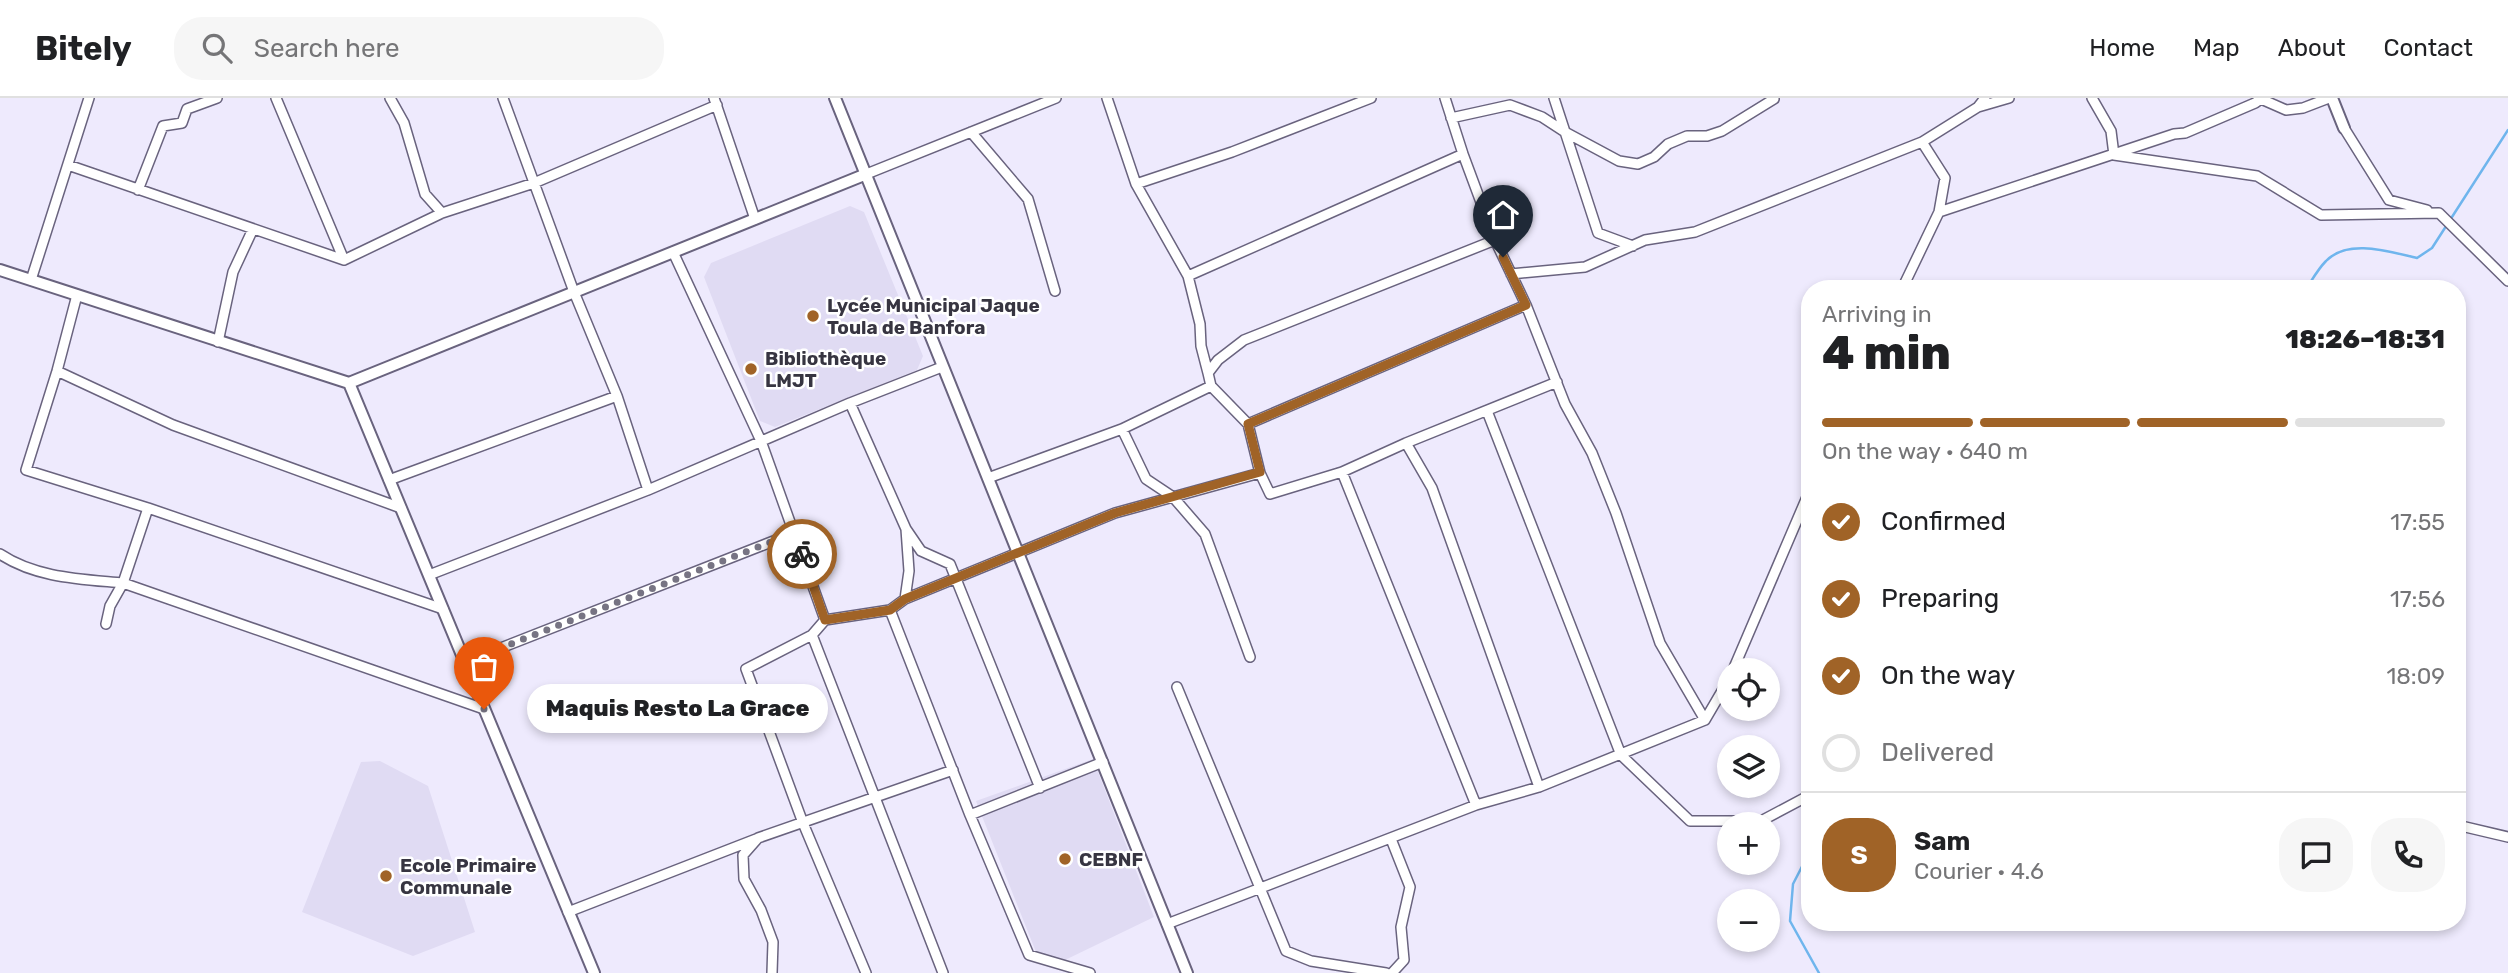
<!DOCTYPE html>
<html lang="en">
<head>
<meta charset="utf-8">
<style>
  body { margin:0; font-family:Rubik,sans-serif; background:#f6f6f6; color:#202124; height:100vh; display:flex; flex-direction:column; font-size:26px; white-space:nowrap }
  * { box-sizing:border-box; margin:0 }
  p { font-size:23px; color:#757577 }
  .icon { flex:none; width:38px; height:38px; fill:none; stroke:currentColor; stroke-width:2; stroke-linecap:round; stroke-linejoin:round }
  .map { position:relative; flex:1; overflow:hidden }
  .drawer { position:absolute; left:1801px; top:182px; width:665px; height:651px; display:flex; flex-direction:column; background:#fff; border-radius:28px; box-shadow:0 4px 10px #0003 }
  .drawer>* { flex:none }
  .fabs { position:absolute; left:1717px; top:560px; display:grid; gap:14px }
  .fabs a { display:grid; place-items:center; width:63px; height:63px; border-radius:50%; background:#fff; box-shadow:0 4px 10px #0003; font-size:35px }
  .pin { position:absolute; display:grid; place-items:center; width:60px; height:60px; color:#fff; margin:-72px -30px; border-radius:50% 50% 50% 0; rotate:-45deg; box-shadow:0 0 7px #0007 }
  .pin .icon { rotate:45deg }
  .courier { position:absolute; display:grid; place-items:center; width:70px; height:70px; margin:-35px; border:5px solid #a06327; border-radius:50%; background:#fff; color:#222; box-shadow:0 2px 9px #0007 }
  .bubble { position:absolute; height:49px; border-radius:24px; background:#fff; box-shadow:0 4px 10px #0003; font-size:23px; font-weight:800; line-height:49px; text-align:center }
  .headline em { font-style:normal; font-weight:800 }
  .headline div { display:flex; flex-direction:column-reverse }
  .headline { display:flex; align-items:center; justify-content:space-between; height:119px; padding:0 21px }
  h1 { font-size:46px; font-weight:800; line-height:52px }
  .bar { display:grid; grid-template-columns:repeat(4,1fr); gap:10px 7px; align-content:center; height:84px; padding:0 21px }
  .bar i { height:9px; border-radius:5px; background:#e0e0e0 }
  .bar .active { background:#a06327 }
  .bar p { grid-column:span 4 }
  .line { display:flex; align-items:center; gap:18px; padding:0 21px; border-top:2px solid #e0e0e0 }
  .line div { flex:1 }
  .round { display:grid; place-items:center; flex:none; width:74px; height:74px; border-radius:28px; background:#f6f6f6 }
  ol { padding:0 21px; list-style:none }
  li { display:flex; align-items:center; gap:21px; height:77px }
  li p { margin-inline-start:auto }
  li .icon { padding:7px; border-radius:50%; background:#a06327; color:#fff; stroke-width:4 }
  li:last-child { color:#757577 }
  li i { width:38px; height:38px; border:4px solid #e0e0e0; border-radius:50% }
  header { display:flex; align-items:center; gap:42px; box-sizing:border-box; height:98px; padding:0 35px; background:#fff; border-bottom:2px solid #e0e0e0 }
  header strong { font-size:33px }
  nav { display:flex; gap:38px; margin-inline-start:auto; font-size:24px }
  .search { width:490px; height:63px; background:#f6f6f6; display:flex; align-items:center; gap:18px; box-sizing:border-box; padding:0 24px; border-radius:28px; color:#757577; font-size:26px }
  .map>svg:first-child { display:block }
  .built { fill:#e0dbf3 }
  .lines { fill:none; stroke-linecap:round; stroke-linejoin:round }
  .stream { stroke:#6fb5ed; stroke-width:2.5 }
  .minor-casing { stroke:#69637e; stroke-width:12 }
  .tertiary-casing { stroke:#69637e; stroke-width:14 }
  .minor { stroke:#fff; stroke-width:9 }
  .tertiary { stroke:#fff; stroke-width:10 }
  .done { stroke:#777483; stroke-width:7; stroke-dasharray:0 12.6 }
  .route { stroke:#a06327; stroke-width:9 }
  .poi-dot { fill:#a06327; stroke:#fff; stroke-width:2.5 }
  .labels { text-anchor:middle; stroke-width:5; stroke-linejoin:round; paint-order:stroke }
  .poi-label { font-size:19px; font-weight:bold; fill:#373541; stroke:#fff; text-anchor:start }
</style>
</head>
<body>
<header>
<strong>Bitely</strong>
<div class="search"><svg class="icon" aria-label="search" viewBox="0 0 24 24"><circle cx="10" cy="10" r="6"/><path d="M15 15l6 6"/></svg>Search here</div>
<nav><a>Home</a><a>Map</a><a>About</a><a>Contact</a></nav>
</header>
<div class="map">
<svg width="2508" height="875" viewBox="0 0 2508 875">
  <rect width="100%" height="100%" fill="#eeeafd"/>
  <path class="built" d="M850,108L864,114L923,258L917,272L775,329L760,323L704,179L711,165Z
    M1093,661L1154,819L1065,862L1036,854L976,703Z
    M380,663L428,688L475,834L413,858L302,814L361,664Z"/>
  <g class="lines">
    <path class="stream" d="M2306,191C2312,182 2318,171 2326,163C2348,140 2390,154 2417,160L2432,150L2508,32
      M1810,753L1793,786L1790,823L1819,875"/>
    <g class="minor-casing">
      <path id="minor" d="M276,0L344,162
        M390,0L404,25L425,96L442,115
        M503,0L574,194L617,298L648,392
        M714,0L755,121
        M1107,0L1136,86L1188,178L1200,226L1201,248L1208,275
        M1445,0L1463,56L1495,142L1526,207L1565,306L1592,355L1616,415L1660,545L1705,622
        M1554,0L1598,135L1633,148
        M2092,0L2111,33L2114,57
        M2261,1L2286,12L2303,10L2329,0
        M1978,9L2009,0
        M1451,20L1510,7L1542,19L1565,34L1619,63L1638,66L1654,59L1668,46L1687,38H1707L1722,33L1774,1
        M2344,30L2389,102L2427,112
        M971,34L1028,101L1055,193
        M1922,44L1978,9L1985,0
        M2114,57L2257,78L2321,117L2439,115L2508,183
        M68,67L344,162L442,115L534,85L717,7
        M864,77L1056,0
        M1136,86L1232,54L1371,0
        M138,92L163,28L182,25L187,11L217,0
        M1495,142L1244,242L1218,262L1208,275L1211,288L1248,326L1260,375L1270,396L1342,374L1406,345L1557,284
        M673,154L761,343L825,522
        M1511,176L1585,169L1645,142L1695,134L1922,44L1945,80L1939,114
        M1188,178L1463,56
        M31,182L89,0
        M1902,191L1939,114L2174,36L2185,35L2255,5L2262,0
        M77,197L57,273L26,372L148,410L443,511
        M218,244L233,174L253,131
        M57,273L173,327L401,410
        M850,305L906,431L909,473L905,501
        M1487,313L1621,657L1690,723H1761L1810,697
        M1248,326L1526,207
        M1122,331L1146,381L1173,399L1205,436L1250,559
        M1406,345L1432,390L1539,689
        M1342,374L1476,707
        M988,380L1122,331L1211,288
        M389,382L617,298
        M906,431L921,453L950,466L1040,690
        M0,456C36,480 81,481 123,485L484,611
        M429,477L648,392L850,305L942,269
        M890,512L970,717L1029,857L1090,875
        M106,526L110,508L123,485L148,410
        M812,537L943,875
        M465,564L794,435
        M1733,572L1810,392
        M1177,589L1286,853L1311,863L1386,875
        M970,717L1103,664
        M2457,727L2508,739
        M1391,741L1410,789L1401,829L1404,862L1392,875
        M568,814L756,741
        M1167,826L1476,707L1539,689L1705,622L1729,581
        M772,875L773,844L761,812L744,781L743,757L758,740L953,672
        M866,875L803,725L746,571L812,537L825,522L890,512L905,501L1115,415L1260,375"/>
    </g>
    <g class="tertiary-casing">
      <path id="tertiary" d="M835,0L1187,875
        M2332,0L2344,30
        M0,172L349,285L864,77
        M349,285L594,875"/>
    </g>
    <use href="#minor" class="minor"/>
    <use href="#tertiary" class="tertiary"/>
  </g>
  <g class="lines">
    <path class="done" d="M484,611L465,564L794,435L802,456"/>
    <path class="route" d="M802,456L825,522L890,512L905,501L1115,415L1260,374L1248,326L1526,207L1503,159"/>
  </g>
  <g class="poi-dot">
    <circle cx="813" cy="218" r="7"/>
    <circle cx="751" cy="271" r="7"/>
    <circle cx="1065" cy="761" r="7"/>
    <circle cx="386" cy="778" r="7"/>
  </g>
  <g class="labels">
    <g class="poi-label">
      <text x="827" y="214">Lycée Municipal Jaque<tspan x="827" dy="22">Toula de Banfora</tspan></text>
      <text x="765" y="267">Bibliothèque<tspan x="765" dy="22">LMJT</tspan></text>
      <text x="1079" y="768">CEBNF</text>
      <text x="400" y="774">Ecole Primaire<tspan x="400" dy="22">Communale</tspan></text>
    </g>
  </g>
</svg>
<div class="fabs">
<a><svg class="icon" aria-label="locate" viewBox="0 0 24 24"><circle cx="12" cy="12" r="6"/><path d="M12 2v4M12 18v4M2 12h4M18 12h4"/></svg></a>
<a><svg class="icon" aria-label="layers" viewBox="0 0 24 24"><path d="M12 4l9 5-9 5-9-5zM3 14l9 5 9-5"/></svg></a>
<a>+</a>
<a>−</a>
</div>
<div class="pin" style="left:484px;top:611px;background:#ea580c"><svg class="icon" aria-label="bag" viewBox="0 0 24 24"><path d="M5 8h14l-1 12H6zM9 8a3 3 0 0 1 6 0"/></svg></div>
<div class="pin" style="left:1503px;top:159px;background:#1f2937"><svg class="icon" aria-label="home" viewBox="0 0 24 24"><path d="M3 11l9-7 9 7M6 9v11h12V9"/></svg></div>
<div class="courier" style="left:802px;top:456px"><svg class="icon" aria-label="bike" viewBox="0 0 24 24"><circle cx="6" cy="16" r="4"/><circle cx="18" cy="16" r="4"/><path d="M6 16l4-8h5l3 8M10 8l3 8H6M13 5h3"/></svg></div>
<div class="bubble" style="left:527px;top:586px;width:301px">Maquis Resto La Grace</div>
<section class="drawer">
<div class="headline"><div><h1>4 min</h1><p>Arriving in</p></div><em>18:26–18:31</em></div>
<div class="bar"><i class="active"></i><i class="active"></i><i class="active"></i><i></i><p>On the way · 640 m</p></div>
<ol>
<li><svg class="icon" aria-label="check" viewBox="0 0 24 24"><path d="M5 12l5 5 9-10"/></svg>Confirmed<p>17:55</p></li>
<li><svg class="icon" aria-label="check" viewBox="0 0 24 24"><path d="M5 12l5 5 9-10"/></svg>Preparing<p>17:56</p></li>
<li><svg class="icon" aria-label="check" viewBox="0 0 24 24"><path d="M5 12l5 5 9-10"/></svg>On the way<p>18:09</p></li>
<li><i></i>Delivered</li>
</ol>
<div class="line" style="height:126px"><b class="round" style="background:#a06327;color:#fff">S</b><div><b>Sam</b><p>Courier · 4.6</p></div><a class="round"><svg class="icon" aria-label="chat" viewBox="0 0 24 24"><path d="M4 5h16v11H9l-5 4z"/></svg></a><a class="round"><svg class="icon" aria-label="phone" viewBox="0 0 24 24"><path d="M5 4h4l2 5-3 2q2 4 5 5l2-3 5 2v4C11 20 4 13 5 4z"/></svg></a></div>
</section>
</div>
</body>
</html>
